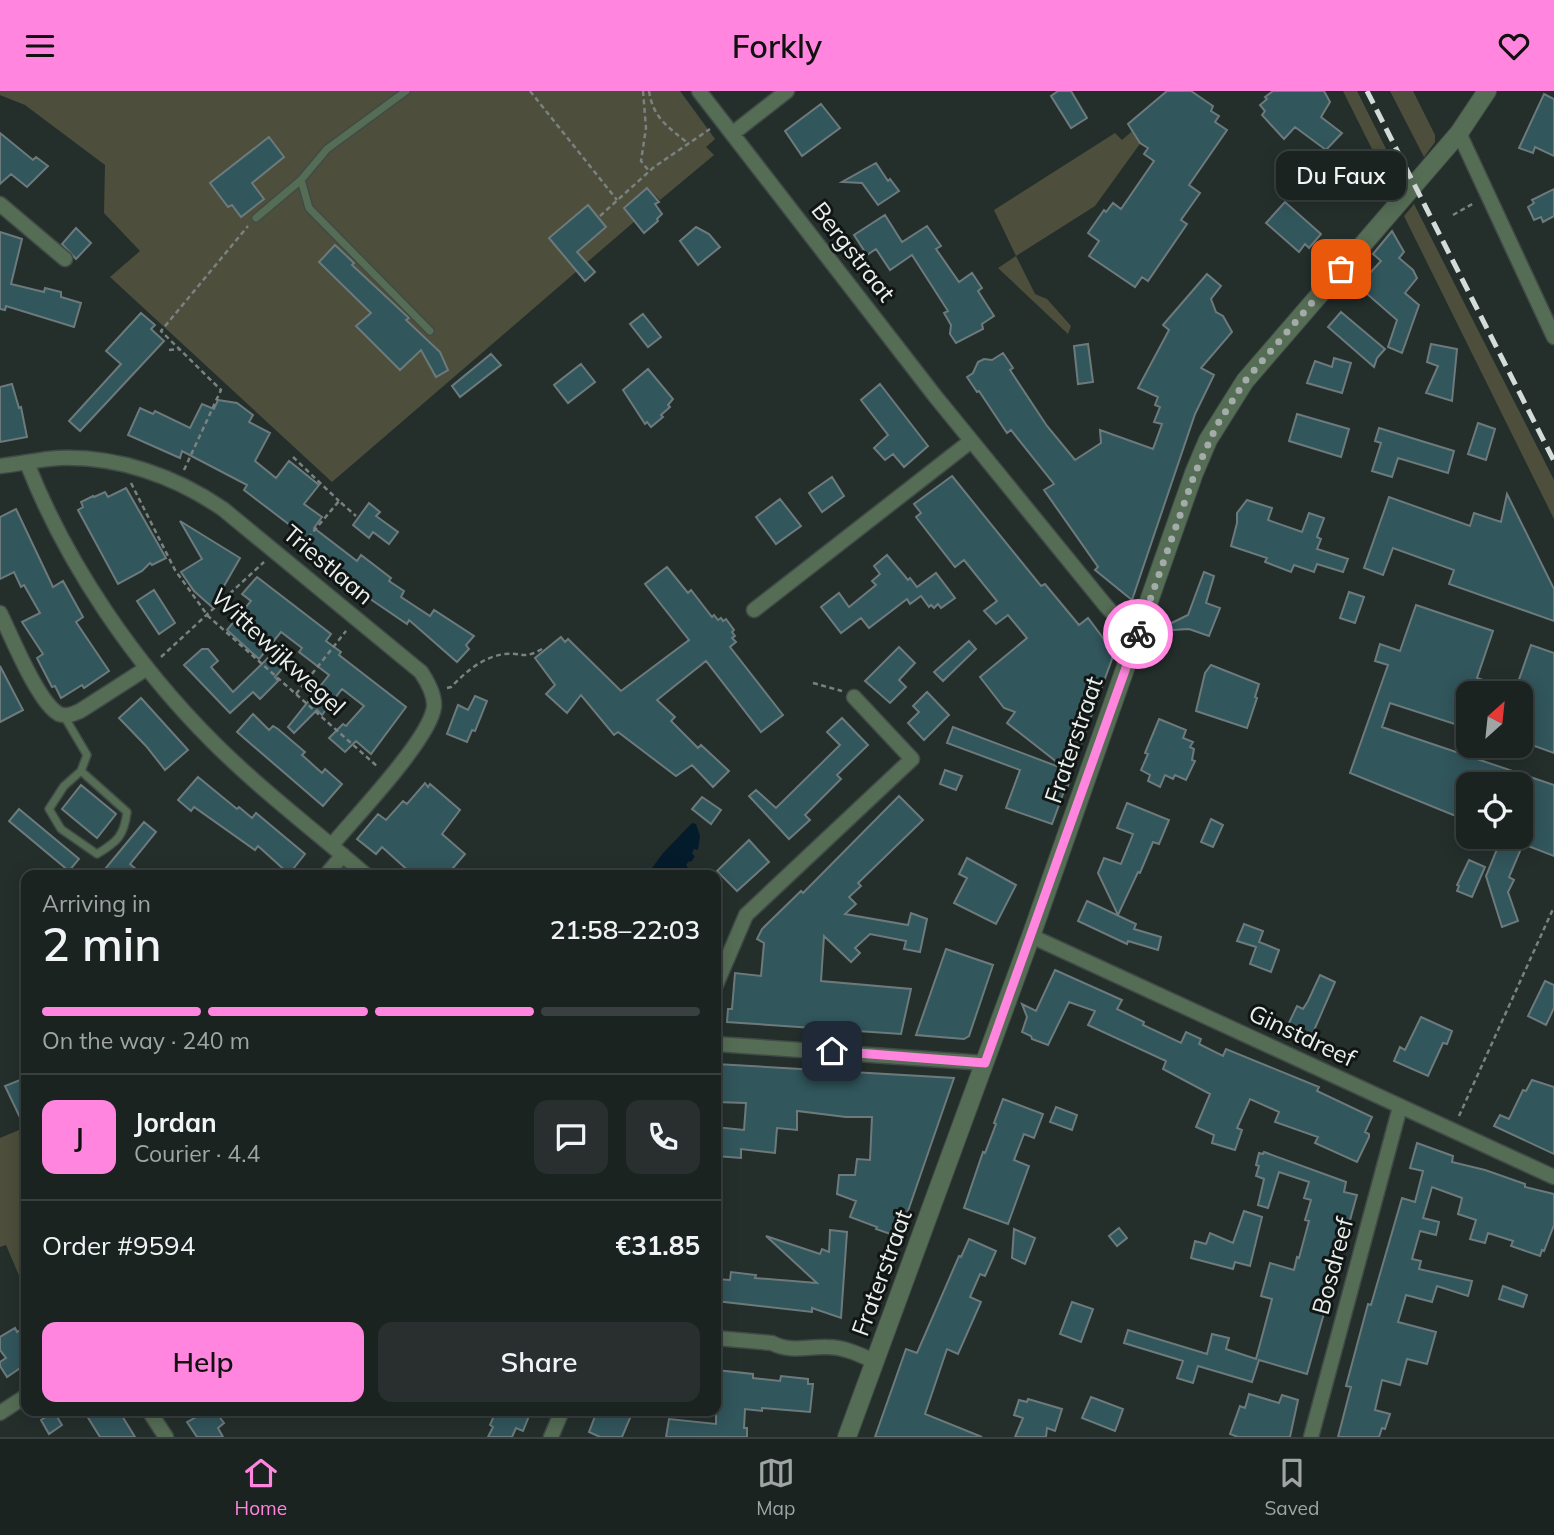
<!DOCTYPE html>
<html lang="en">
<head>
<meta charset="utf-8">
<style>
  body { margin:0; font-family:Mulish,sans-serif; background:#282f2e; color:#f1f3f6; height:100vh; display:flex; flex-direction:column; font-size:26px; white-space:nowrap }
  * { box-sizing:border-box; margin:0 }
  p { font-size:23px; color:#a0a4a5 }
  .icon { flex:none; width:38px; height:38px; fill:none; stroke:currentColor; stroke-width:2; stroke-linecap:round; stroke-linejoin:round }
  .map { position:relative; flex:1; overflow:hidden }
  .side { position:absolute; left:21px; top:779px; width:700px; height:546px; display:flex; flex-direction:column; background:#1b2321; border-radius:14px; box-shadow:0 4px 18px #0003,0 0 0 2px #39403f }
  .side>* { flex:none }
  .needle { width:46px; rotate:27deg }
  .buttons { position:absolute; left:1456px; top:590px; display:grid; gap:14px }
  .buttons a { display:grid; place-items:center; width:77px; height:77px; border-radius:14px; background:#1b2321; box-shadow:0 4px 18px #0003,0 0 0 2px #39403f; font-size:35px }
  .pin { position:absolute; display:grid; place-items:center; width:60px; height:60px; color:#fff; margin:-30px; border-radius:14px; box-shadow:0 4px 10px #0006 }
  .courier { position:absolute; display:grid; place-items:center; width:70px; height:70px; margin:-35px; border:5px solid #ff85de; border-radius:50%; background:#fff; color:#222; box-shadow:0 2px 9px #0007 }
  .bubble { position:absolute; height:49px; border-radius:14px; background:#1b2321; box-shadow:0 4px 18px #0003,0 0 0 2px #39403f; font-size:23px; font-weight:600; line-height:49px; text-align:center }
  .head em { font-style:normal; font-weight:600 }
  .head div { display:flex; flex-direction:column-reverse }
  .head { display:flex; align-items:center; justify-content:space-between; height:119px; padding:0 21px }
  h1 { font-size:46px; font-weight:600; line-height:52px }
  .bar { display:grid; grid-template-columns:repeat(4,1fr); gap:10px 7px; align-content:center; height:84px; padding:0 21px }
  .bar i { height:9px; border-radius:5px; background:#39403f }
  .bar .on { background:#ff85de }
  .bar p { grid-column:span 4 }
  .line { display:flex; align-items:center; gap:18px; padding:0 21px; border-top:2px solid #39403f }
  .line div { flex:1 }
  .round { display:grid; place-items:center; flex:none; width:74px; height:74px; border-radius:14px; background:#282f2e }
  .cta { display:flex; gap:14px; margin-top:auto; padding:14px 21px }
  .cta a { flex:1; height:80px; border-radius:14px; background:#ff85de; color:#111; font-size:28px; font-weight:600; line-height:80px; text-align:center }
  .cta a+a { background:#282f2e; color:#f1f3f6 }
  header { display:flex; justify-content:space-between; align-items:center; height:91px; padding:0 21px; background:#ff85de; color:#111; font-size:32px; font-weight:600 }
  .menu { display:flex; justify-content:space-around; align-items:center; height:98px; border-top:2px solid #39403f; background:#1b2321; font-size:19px; color:#a0a4a5 }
  .menu a { display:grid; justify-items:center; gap:4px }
  .menu .on { color:#ff85de }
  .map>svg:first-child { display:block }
  .green { fill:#4d4f3c }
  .water { fill:#041b2b }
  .building { fill:#31565c; stroke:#6d7a7c; stroke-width:2 }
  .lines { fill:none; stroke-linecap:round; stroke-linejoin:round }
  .service-casing { stroke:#404a47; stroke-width:10 }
  .minor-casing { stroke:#404a47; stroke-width:17 }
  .tertiary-casing { stroke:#404a47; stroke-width:20 }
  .path { stroke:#798280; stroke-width:2.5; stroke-dasharray:5 3.5; stroke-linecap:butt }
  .service { stroke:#566d55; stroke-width:7 }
  .minor { stroke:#566d55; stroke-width:14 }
  .tertiary { stroke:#566d55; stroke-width:18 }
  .rail { stroke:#d4dcda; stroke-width:5; stroke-dasharray:14 7; stroke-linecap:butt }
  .done { stroke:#a4acaa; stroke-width:7; stroke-dasharray:0 12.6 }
  .route { stroke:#ff85de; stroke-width:9 }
  .labels { text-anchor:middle; stroke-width:6; stroke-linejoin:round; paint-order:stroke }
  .street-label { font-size:24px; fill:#e9f0ee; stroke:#111614 }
</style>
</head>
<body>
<header><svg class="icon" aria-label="menu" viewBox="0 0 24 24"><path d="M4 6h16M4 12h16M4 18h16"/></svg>Forkly<svg class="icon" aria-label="heart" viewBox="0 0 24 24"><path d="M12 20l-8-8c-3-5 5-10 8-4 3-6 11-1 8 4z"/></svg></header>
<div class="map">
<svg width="1554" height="1346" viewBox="0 0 1554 1346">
  <rect width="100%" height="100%" fill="#242f2c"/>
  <path class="green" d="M0,0H680L715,48L706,56L714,64L660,109L647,96L624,117L635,130L332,391L110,186L140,160L104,122L105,74L25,14L0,4Z
    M1178,0L1095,115L1016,165L1035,203L1047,208L1071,235L1068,243L998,177L1016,165L994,119L1115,42L1122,49Z
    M1343,0H1357L1401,88L1392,98Z
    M1390,0H1413L1435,44V51L1424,66Z
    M1414,113L1554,389V428L1404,125Z
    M26,1036V1195L24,1196L6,1154L0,1156V1047Z"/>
  <path class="water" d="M692,732L696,733L700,745L698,759L694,758L692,763L695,765L691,771L689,770L686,774L688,777L683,784H647L663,762Z"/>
  <path class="building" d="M1058,0H1071L1087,27L1071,37L1051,5Z
    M1167,0H1191L1213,15L1211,20L1219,25L1215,31L1227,39L1189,94L1200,102L1181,129L1187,133L1148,190L1142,186L1135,196L1089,165L1099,150L1088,142L1104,119L1106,121L1113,112L1121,118L1154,70L1144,63L1148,57L1140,52L1128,33Z
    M1273,0H1324L1330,11L1321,26L1342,42L1326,59L1295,36L1284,48L1262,24L1265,20L1260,14L1267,8L1265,6Z
    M1544,3L1554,8V65L1535,56L1533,62L1519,57Z
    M821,13L840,37L802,65L785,40Z
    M0,42L33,69L36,66L48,75L27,96L11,83L0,93Z
    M269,46L284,66L252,92L264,108L241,126L232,114L228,116L210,92Z
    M876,72L888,90L890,88L899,100L878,114L862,92L842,91Z
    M647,97L659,111L655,113L662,123L657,128L658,130L644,142L624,117Z
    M1554,98V125L1543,131L1541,126L1534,129L1528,116L1534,112L1532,109Z
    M1285,111L1321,143L1309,157L1305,153L1299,161L1266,132Z
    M588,114L606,136L577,161L595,181L585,190L549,147Z
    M885,124L902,151L927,135L941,155L936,158L959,191L972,182L982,197L978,200L994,225L982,233L983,238L956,252L950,243L951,234L944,222L948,220L912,164L890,179L876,158L867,164L854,144Z
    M696,136L709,143L720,156L698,174L680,150Z
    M76,137L91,152L76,168L62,153Z
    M1392,140L1404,161L1399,167L1413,179L1417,187L1405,202L1419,214L1402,262L1388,256L1397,229L1358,195L1381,170L1373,163Z
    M0,141L22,148L11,193L44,201L45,197L61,201V206L81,212L74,236L6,215L5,219L0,218Z
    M335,154L354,172L352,174L409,227L406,229L440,261L448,279L436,286L421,259L400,279L356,235L371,222L319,171Z
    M1207,183L1221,195L1211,208L1216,221L1223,225L1232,241L1201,277L1214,284L1195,323L1132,509L1095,479L1098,476L1044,399L1054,393L1011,339L1007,342L979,300L977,301L967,286L973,282L978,271L984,268L992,269L1003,262L1013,277L1010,279L1047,335L1075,369L1101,352L1100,339L1153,358L1162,333L1154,331L1160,316L1155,314L1158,306L1138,297L1169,239L1163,234Z
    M1341,221L1385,258L1377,267L1374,276L1328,236Z
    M141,222L155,234L151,238L164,250L80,340L69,330L121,273L106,260Z
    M643,223L661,246L648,256L630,233Z
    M1088,253L1093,291L1078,293L1074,255Z
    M1431,253L1457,258L1452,310L1426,302L1438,275L1427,271Z
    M491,263L501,274L460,306L452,295Z
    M1334,267L1351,272L1342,302L1307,292L1315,270L1332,276Z
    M581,273L595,291L568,312L554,294Z
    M648,278L673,308L668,314L670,316L661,324L663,326L651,336L647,331L645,333L623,299Z
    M12,293L19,317L21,316L27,346L0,351V296Z
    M880,293L928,355L904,376L893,363L885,369L874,357L888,344L861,309Z
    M218,309L237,312L253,324L249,331L270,342L255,370L276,387L289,370L319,394L304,413L322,426L314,437L357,470L361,464L391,487L389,490L404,500L401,506L430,525L434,519L474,545L466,554L469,558L457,571L409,529L407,533L357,499L307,462L311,456L293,441L295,438L244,399L247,394L182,360L180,367L128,344L140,317L153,323L155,320L190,337L202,313L214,318Z
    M1297,323L1349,338L1341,366L1289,350Z
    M1478,332L1495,338L1486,369L1468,363Z
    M1379,337L1454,360L1448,382L1398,367L1392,386L1372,380L1381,352L1375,350Z
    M952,385L1041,495L1045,493L1079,534L1088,527L1112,559V568L1071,681L1068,695H1066L1052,733L1006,717L1020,679L947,652L953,636L1067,679L1007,632L1015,621L1004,617L980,586L1027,547L1008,524L996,533L984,520L997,510L964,469L955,476L916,426L921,422L914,413Z
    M832,386L844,405L822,421L809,402Z
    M126,397L166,467L152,474L150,472L142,480L118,493L78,419L83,416L81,411L93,405L94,406L105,401L108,406Z
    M1507,403L1554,498V530L1449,493L1454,479L1393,457L1383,484L1364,477L1389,406L1470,435L1474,422L1501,431Z
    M780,408L801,435L776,453L756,426Z
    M1247,409L1272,417L1268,429L1302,441L1309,422L1324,427L1317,446L1321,448L1317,458L1348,468L1343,481L1317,473L1314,481L1294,474L1291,481L1265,471L1267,467L1231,455L1237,432V422Z
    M369,412L380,421L376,425L398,441L389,453L373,441L369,447L353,434Z
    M16,418L53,496L63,490L83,526L76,531L109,580L84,597L82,594L61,607L55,595L52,596L37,567L43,563L22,531L40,522L24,494L21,496L14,481L0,488V426Z
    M180,430L240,467L212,516L194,500L181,481L202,468Z
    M887,464L908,489L910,487L917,496L936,482L955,507L941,517L938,513L934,517L931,514L929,516L921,505L910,513L907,508L869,537L861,527L841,542L821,516L839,502L849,516L876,494L872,490L880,483L874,475Z
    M667,476L688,502L691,499L712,526L714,524L718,529L721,527L723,530L726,528L734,539L732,541L735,545L732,547L736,551L730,556L783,624L761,641L706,570L657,609L675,626L671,630L698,657L701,654L729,680L713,696L692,674L676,685L618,641L614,644L581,604L567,622L546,603L555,594L535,567L561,546L565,551L568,548L621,600L689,549L645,493Z
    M1204,481L1214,485L1206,512L1220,517L1209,545L1189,538L1155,540L1188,524Z
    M257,486L331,543L326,550L341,561L339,564L406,616L371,663L356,650L345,661L329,647L343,633L346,635L364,615L342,598L322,624L317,619L294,642L288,636L329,584L299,561L302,557L281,541L259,568L227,539L251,510L242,503Z
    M154,499L175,532L159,543L137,510Z
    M1349,501L1364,506L1355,532L1340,527Z
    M1416,514L1493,540L1477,587L1515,600L1531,554L1554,562V662L1521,650V602H1468V625L1464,636L1390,612L1382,636L1554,694V765L1523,753L1509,786L1514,789L1508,801L1518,830L1502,836L1486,785L1502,746H1521V693H1468V730L1350,682L1388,574L1375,570L1380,553L1400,560Z
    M969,550L976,558L943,590L934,581Z
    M899,556L915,572L899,589L906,596L890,612L865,590Z
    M202,558H208L218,570L211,576L233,601L269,566L282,578L275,586L278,590L260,608L253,601L230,622L184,574Z
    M1211,574L1259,593L1255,606L1257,607L1247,637L1196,620L1205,582Z
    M0,575L23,619L0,631Z
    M927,601L949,624L924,649L908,632L919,621L913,615Z
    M475,605L487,610L475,640L472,639L467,651L447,643L458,614L468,619Z
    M141,607L188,659L165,679L146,655L119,627Z
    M253,623L269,639L273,635L278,638L305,661L302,664L322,682L325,678L342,693L323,715L237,641Z
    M842,627L868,654L837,684L841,688L805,724L810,729L789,748L749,705L756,699L776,717L840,654L827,641Z
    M1159,628L1186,639L1183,647L1193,651L1190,656L1194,658L1192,669L1195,670L1186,689L1175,684L1173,688L1165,684L1160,696L1148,690L1150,684L1141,679L1148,663L1145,662Z
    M945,679L962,685L956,699L940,693Z
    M198,686L237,718L239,716L252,727L256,722L305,763L289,783L258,755L255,759L194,716L191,720L178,709Z
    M425,692L428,696L430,693L460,719L442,743L465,763L447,784H413L382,756L376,763L357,748L378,723L386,729L403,710L407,713Z
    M81,694L116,723L97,747L62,718Z
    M899,705L923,729L858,792L861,795L849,806L856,813L845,823L908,834L911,822L927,828L920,861L904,858L906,850L870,843L855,857L860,862L851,871L824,845L821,890L911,898L901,943L727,931L728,918H732L735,882L761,885L764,852L757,848L762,838L801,800L803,802Z
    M702,706L721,719L711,733L692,718Z
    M1127,712L1169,729L1159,753L1153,751L1140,782L1138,781L1118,824L1098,782L1104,767L1121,773L1133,743L1117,737Z
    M19,718L79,768L69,780L9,730Z
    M1211,728L1223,734L1213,756L1201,751Z
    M144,731L156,741L130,773L143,784H100Z
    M749,749L769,771L737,800L717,780Z
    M967,767L1016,794L996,833L954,812L967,787L959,783Z
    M1469,769L1485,776L1472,806L1457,800L1459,795L1457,794Z
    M1087,810L1136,833L1134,838L1161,846L1158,859L1128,850L1127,853L1078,830Z
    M1244,833L1263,840L1259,851L1279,859L1271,881L1250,873L1256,856L1237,850Z
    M946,858L993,874L969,945L964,948L916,944Z
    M1055,879L1122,909L1117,918L1144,931L1143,934L1181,952L1186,941L1201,948L1199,953L1223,965L1226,958L1319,996L1317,1000L1372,1026L1365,1041L1369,1043V1046L1357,1071L1315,1052L1318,1046L1275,1031L1279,1021L1250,1008L1237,1037L1242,1039L1235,1059L1212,1052L1214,1044L1196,1036L1210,1003L1163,978L1166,970L1088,934L1095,920L1069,911L1048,954L1032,948L1031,945L1022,941L1027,926L1022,913L1036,920Z
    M1320,884L1335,891L1312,944L1288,934L1297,915L1303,918L1308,910Z
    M1545,890L1554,894V917L1546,934L1528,925Z
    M1421,926L1452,940L1447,953L1443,952L1428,985L1394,970L1400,956L1405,959Z
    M716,973L954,987L899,1146L876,1138L877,1136L850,1126L856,1110L837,1103L839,1084H855L857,1068L870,1069L872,1026H846L797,1020V1039L777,1037L775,1062L741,1058V1067L716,1065V1036L744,1039L746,1012L716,1011Z
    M20,989L26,1007V1039L5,995Z
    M1532,989L1554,996V1063L1494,1035L1500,1024L1509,1028L1523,999L1526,1000Z
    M1003,1008L1043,1023L1034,1047L1024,1043L1014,1069L1029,1075L1008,1133L964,1117L983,1061L985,1062L996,1033L994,1032Z
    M1056,1016L1077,1024L1072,1039L1050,1031Z
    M1417,1052L1453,1065L1452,1071L1485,1079L1525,1093V1096L1554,1103V1134L1544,1160L1542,1159L1540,1165L1511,1155L1513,1150L1488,1142L1485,1152L1470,1148L1476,1129L1458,1123L1462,1107L1432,1096L1423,1127L1439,1131L1436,1144L1420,1140L1412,1168L1421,1170L1419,1178L1472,1190L1468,1205L1437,1195L1432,1211L1406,1204L1398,1231L1436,1241L1427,1273L1407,1268L1400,1294L1382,1289L1375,1319L1390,1323L1385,1338L1382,1337L1379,1346H1338L1351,1296L1346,1295L1368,1213L1371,1214L1402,1107L1415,1111L1423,1080L1410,1077Z
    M1264,1061L1346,1091L1344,1101L1357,1104L1307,1283L1259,1269L1252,1291L1198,1275L1193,1292L1177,1287L1183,1270L1124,1252L1128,1239L1207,1263L1212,1243L1229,1247L1226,1258L1256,1268L1272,1208L1261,1205L1270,1172L1294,1179L1297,1166L1299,1167L1309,1130L1305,1129L1311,1109L1304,1107L1309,1091L1279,1081L1268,1117L1258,1114L1264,1088L1256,1085L1259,1075L1256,1074L1259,1062L1263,1063Z
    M1244,1120L1262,1126L1250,1175L1235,1171L1233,1178L1191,1167L1195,1150L1206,1153L1210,1142L1233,1152Z
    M1119,1137L1127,1147L1117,1155L1109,1145Z
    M1014,1138L1035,1147L1025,1173L1012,1167Z
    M830,1139L847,1141L841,1227L812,1217V1221L716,1210V1188L730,1189L731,1181L756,1184L755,1187L817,1192L766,1145L820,1163L822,1158L829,1161Z
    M969,1148L996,1160L985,1185L980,1183L970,1206L981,1211L958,1263L947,1258L925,1323L982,1346H875L906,1258L917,1262L959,1165L961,1166Z
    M1503,1195L1527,1204L1523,1216L1499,1208Z
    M1072,1211L1093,1218L1081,1251L1060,1243Z
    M26,1235V1273L7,1286L0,1275V1271L6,1267L0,1259V1246L15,1237L17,1241Z
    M716,1279L753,1283V1287L780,1290L781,1285L808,1288V1293H813L810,1321L762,1317V1320L745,1318L744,1337H747V1346H666L669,1328L716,1333Z
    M1249,1303L1279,1312L1282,1304L1298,1309L1290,1346H1238L1230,1343L1240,1315L1245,1317Z
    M1091,1306L1123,1318L1115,1340L1082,1327Z
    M1028,1308L1062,1318L1055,1340L1047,1337L1046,1346H1015L1023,1327L1014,1324L1019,1309L1027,1311Z
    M96,1320H119L135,1346H100L87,1325Z
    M207,1320H215L224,1332L218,1337L223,1346H197L187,1331Z
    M496,1320H531L523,1340L516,1337L512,1346H488L493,1336L490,1334Z
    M597,1320H633L622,1346H600L589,1341Z
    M54,1321L62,1334L49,1343L41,1329Z"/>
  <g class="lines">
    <g class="service-casing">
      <path id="service" d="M301,89L309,117L430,240
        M256,127L301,89L327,58L406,0
        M64,625L87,664L81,680L127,721C124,745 117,751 97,763L61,738L49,718L64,695L81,680"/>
    </g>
    <g class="minor-casing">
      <path id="minor" d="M699,0L935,305L1106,515L1117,527L1138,541
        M1459,42L1554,246
        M732,43L787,0
        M0,113L65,168
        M27,372C67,474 135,573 213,651C260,698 315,740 366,784
        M0,375C20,373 40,368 59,367C118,365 175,385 223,418L421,581C427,590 435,604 434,616C430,648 355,726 332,754
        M754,519L971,350
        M0,522C11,544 38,612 59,623C67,626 73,623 80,620L147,577
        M326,784L343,764
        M1031,845L1554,1086
        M716,894L746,824L912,668L854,606
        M716,953L985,972
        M716,1247L772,1252C791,1262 808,1255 827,1256C845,1256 860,1264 876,1271
        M149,1320L166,1346
        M0,1322L26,1305
        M551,1346L562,1320
        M1311,1346L1400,1016"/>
    </g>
    <g class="tertiary-casing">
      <path id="tertiary" d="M847,1346L1031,845L1194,382L1208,349L1245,290L1459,42L1487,0"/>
    </g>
    <path class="path" d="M530,0L617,109
      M643,0L646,37L641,70L649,80
      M649,0C653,27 668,36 689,53
      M1453,124L1474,112
      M600,125L654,76L710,38
      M169,259L180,258
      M293,366L339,410
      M184,379L221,299L161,240L248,135
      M131,392L175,479L208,525L378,676
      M297,460L339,410L356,425
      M161,566L264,471
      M813,592L842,600
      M447,597L451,596C466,581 481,567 504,563C522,561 523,569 542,558
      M296,603L346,540
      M1459,1025L1553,818"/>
    <use href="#service" class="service"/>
    <use href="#minor" class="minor"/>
    <use href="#tertiary" class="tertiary"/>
    <path class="rail" d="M1367,0L1554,370"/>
  </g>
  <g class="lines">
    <path class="done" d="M1138,543L1195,382L1217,334L1245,290L1341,178"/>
    <path class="route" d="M832,960L985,972L1138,543"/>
  </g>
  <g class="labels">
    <g class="street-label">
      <text transform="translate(853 161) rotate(52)" y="8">Bergstraat</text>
      <text transform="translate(328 474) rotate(40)" y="8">Triestlaan</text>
      <text transform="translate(278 561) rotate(43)" y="8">Wittewijkwegel</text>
      <text transform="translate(1074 649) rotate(-71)" y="8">Fraterstraat</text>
      <text transform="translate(1302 945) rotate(25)" y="8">Ginstdreef</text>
      <text transform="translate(1333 1175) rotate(-75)" y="8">Bosdreef</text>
      <text transform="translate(882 1182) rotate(-70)" y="8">Fraterstraat</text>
    </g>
  </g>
</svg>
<div class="buttons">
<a><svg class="needle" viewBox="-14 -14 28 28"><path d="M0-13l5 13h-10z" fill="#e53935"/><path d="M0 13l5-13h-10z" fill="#a0a4a5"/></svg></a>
<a><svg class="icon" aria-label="locate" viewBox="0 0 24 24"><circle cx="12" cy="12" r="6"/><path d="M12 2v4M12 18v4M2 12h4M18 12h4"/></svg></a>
</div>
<div class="pin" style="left:1341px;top:178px;background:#ea580c"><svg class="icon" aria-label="bag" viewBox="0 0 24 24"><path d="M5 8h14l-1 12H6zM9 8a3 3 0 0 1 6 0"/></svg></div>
<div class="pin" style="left:832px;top:960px;background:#1f2937"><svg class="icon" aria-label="home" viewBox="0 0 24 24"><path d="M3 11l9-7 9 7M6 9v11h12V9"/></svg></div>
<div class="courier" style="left:1138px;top:543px"><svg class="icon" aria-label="bike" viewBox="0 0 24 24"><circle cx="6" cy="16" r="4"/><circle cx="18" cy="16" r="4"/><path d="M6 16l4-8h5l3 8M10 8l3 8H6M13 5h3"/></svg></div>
<div class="bubble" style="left:1276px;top:60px;width:130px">Du Faux</div>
<section class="side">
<div class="head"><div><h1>2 min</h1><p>Arriving in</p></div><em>21:58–22:03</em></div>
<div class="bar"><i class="on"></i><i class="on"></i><i class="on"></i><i></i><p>On the way · 240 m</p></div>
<div class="line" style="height:126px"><b class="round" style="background:#ff85de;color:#111">J</b><div><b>Jordan</b><p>Courier · 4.4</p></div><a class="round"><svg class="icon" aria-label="chat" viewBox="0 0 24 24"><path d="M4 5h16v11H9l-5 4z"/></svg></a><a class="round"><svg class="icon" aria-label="phone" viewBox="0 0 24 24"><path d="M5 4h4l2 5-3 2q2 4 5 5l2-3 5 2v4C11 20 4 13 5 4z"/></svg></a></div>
<div class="line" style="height:91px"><div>Order #9594</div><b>€31.85</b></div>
<div class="cta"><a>Help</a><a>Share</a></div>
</section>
</div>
<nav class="menu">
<a class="on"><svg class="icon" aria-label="home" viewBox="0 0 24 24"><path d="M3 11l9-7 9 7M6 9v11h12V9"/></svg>Home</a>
<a><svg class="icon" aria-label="map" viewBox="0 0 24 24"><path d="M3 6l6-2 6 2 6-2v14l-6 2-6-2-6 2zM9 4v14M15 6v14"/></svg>Map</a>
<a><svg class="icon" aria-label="saved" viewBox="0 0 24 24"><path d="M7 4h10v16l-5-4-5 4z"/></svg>Saved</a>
</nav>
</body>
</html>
